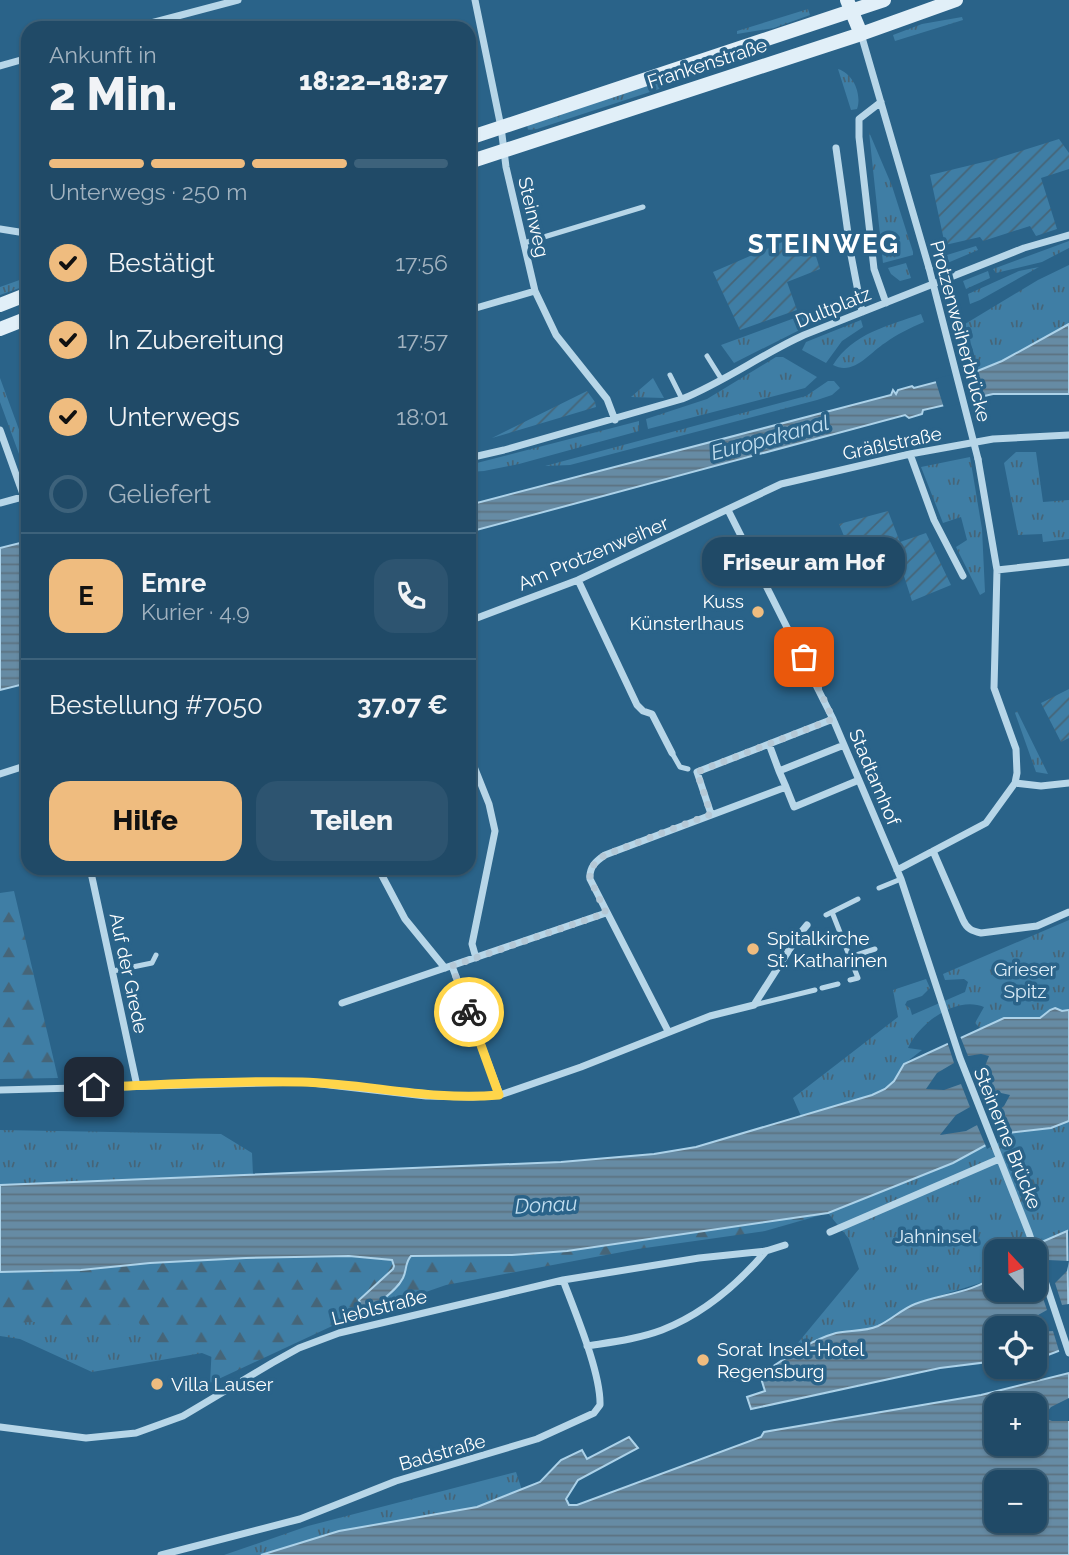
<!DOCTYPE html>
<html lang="de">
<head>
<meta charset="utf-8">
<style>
  body { margin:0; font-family:Raleway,sans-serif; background:#2d5470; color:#f1f3f6; height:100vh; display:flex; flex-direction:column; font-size:26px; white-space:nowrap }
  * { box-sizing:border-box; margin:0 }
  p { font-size:23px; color:#a2b3c0 }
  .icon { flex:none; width:38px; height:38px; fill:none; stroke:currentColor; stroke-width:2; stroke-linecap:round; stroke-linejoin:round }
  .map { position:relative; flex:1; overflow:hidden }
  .panel { position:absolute; left:21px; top:21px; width:455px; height:854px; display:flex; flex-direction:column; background:#204a67; border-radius:21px; box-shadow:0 2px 5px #0004,0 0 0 2px #3d627b }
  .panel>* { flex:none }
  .needle { width:46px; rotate:338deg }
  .fabs { position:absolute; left:984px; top:1239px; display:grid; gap:14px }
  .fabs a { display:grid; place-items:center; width:63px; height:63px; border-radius:14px; background:#204a67; box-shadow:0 2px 5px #0004,0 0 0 2px #3d627b; font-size:35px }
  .pin { position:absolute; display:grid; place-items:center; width:60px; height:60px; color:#fff; margin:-30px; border-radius:14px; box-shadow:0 4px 10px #0006 }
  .courier { position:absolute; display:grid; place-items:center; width:70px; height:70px; margin:-35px; border:5px solid #ffd54a; border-radius:50%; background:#fff; color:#222; box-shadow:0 2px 9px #0007 }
  .bubble { position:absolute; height:49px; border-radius:21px; background:#204a67; box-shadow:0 2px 5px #0004,0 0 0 2px #3d627b; font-size:23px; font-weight:800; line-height:49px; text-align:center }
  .summary em { font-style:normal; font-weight:800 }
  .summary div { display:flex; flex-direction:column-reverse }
  .summary { display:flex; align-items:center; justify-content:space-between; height:119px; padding:0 28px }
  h1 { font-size:46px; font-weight:800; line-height:52px }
  .bar { display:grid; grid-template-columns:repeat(4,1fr); gap:10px 7px; align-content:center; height:84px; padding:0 28px }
  .bar i { height:9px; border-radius:5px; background:#3d627b }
  .bar .selected { background:#efbc7f }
  .bar p { grid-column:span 4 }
  .line { display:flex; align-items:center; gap:18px; padding:0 28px; border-top:2px solid #3d627b }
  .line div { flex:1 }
  .round { display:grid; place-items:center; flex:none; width:74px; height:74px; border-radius:21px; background:#2d5470 }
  ol { padding:0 28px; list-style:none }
  li { display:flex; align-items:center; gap:21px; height:77px }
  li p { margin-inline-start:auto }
  li .icon { padding:7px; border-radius:50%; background:#efbc7f; color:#111; stroke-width:4 }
  li:last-child { color:#a2b3c0 }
  li i { width:38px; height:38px; border:4px solid #3d627b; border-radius:50% }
  .primary-button { display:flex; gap:14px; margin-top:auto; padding:14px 28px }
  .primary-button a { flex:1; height:80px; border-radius:21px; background:#efbc7f; color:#111; font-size:28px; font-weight:800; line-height:80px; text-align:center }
  .primary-button a+a { background:#2d5470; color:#f1f3f6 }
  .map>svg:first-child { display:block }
  .grass { fill:url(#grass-tufts) }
  .forest { fill:url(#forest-firs) }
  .garden { fill:url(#garden-furrows) }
  .water { fill:url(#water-rules); stroke:#acd2e9; stroke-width:2; fill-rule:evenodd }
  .pier { fill:#2a6389 }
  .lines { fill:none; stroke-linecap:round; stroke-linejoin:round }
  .lane { stroke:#b7d6e8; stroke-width:5 }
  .street { stroke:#b7d6e8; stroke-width:7 }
  .secondary { stroke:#e1eff8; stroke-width:14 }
  .street-bridge { stroke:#b7d6e8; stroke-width:7 }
  .done { stroke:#b4c8d6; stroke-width:7; stroke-dasharray:0 12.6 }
  .route { stroke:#ffd54a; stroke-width:9 }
  .poi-dot { fill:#efbc7f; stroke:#2a6389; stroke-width:2.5 }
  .labels { text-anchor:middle; stroke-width:7; stroke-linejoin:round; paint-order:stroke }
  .street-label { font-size:19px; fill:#fff; stroke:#2a6389 }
  .poi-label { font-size:19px; fill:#fff; stroke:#2a6389; text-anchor:start }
  .park-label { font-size:19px; fill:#dbecf7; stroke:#2a6389 }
  .water-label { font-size:21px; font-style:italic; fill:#c3dff0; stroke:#2a6389 }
  .district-label { font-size:26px; font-weight:bold; letter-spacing:2px; fill:#fff; stroke:#2a6389 }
</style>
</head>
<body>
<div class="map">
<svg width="1069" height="1555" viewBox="0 0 1069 1555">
  <defs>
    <pattern id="grass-tufts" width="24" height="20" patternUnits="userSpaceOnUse" patternTransform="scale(1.75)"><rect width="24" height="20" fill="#3f7ea5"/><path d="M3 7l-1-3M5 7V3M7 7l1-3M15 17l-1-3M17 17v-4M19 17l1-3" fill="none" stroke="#466578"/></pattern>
    <pattern id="forest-firs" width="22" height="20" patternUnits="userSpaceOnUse" patternTransform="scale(1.75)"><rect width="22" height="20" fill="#3f7ea5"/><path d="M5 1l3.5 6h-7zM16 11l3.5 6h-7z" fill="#466578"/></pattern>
    <pattern id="garden-furrows" width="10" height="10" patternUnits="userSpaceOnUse" patternTransform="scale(1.75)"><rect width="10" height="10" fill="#3f7ea5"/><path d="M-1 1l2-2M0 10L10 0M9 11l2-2" fill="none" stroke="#466578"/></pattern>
    <pattern id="water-rules" width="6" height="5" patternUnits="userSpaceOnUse" patternTransform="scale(1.75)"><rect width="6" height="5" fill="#668ba4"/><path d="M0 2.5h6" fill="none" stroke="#5c7281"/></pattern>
  </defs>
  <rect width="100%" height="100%" fill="#2a6389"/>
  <path class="grass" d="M808,9L810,15L774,28L737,34V31Z
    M962,17L963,20L895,41L893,35L922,24Z
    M838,69C854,74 862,95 857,109L851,110Z
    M682,74L683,77L662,88L537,129L528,130L527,125Z
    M869,132L892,186L913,252V255L883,263Z
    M1069,241V248L1042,262L996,273L993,269Z
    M976,246L978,250L945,264L948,260L947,255Z
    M906,263L911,278L900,281L891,274L888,268Z
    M1069,265V324L1002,361L979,371L965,324L1038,280Z
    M1039,267L980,300L970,304L968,294L1019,271Z
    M988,271L990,278L966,289L963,281Z
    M28,277V285L0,295V287Z
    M852,297L853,303L734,363L721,345Z
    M921,314L924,322C910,328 897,334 885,343C869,353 854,376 833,365C853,333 888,326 921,314Z
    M861,320L863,327L842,341L826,363L802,350L806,342Z
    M776,357H783L817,377L805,388L648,429L646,419L707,399Z
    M0,378L28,454V471L23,465L0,402Z
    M653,378L664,398L631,397Z
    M828,381H834L840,388L832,395L817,400L570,465L545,466L806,396Z
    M639,421V431L519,464L484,471L469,472V465Z
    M1016,452H1036L1043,502L1069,500V539L1043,542L1042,534L1018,535L1004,463Z
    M970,457L982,529L985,592L980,595L956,547L967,540L961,517L943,523L921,467Z
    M1017,711L1048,774L1036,772L1015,713Z
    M1069,920V1010L1062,1011L1055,1008L1041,1018H1004L982,1030L975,1023L984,1007C957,995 919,1023 908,1048L922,1050L904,1064L894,1081L885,1089L872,1095L801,1116L793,1098L898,1017L893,990L926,979L930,988L922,996L907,1001L905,1005L910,1008L912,1015L965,992L968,982L964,979L945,980L943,974Z
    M1069,1121V1231L1021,1251H996V1275L990,1280L916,1303L881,1325L867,1330L831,1335L787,1356L859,1269L849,1239L828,1213L953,1163L1008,1133L1051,1128Z
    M0,1130L221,1134L252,1153L253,1175L0,1185Z
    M372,1280L234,1366L202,1353L92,1372L20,1339L0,1336V1287Z
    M516,1472L522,1490L477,1507L339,1531L261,1555H224L308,1526Z"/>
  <path class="forest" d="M14,891L58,1078L0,1079V893Z
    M828,1213L765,1231L638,1249L446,1285L345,1320L210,1383L212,1345L153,1346L130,1308L114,1331L36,1322L0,1323V1272L81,1270L150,1263L246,1258L349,1256L392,1260L394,1266L393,1269L359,1300L374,1307L398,1285L407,1260L411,1256L512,1255L567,1251Z"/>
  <path class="garden" d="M1059,139L1069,153V169L1041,178L1057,229L1036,236L1030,226L983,241L980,237L945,245L930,175L992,160Z
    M808,231L820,269L787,282L797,310L740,330L713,272Z
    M587,391L595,402L596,407L492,438Z
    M888,511L900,542L926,533L951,585L912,601L894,545L871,543L851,553L839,524Z
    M1069,689V738L1061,742L1041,703Z"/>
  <path class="water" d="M1069,324V394H993L923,410L922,414L909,418L905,415L469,532V505L891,395L893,390L896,394L898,390L912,386L914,388L975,372L1002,361Z
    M28,541V683L0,690V548Z
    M1055,1008L1062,1011L1069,1010V1121L1051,1128L1008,1133L953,1163L828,1213L567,1251L512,1255L411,1256C405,1262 407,1270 403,1278C397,1290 384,1298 374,1307L361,1306L359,1300L393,1269L394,1266L392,1260L349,1256L246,1258L150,1263L81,1270L0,1272V1185L561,1162L654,1154L696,1147L872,1095L885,1089L894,1081L904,1064L1004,1018H1040L1050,1010Z
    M1067,1231L1069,1347L1048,1355L1034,1357V1328H996V1361L940,1368L751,1409L747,1397L765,1391L760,1375C783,1360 808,1341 836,1333C849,1330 864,1332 878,1326C891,1320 902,1309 915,1304C940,1294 974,1293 996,1275V1290H1034V1251H1021Z
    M1069,1373V1555H261L339,1531L477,1507L540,1482L561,1460L582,1450L587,1459L629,1437L638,1448L578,1480L566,1499L569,1505H577L761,1437L764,1432L981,1395ZM996,1405H1034V1444H996ZM996,1482H1034V1521H996Z"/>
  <path class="pier" d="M967,370L975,400L944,408L935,379Z
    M960,1036L968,1056L981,1054L989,1056L985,1066L975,1076L984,1098L1001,1093L1010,1095L1004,1106L991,1116L1001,1141L987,1149L977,1125L966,1131L940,1135L956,1115L970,1107L961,1084L944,1090L926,1089L937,1073L954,1063L947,1041Z
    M1043,1238L1040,1240L1047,1260L1069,1261L1067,1271L1055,1283L1062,1305L1069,1304V1351L1060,1354L1053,1331L1034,1332V1328H1022L1031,1319L1047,1310L1040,1289L1027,1292L1009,1290H1034V1251H1027L1025,1247L1018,1249Z
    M1069,1398V1421H1052L1043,1417L1051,1407Z"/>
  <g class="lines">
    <path class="lane" d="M524,243L643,207
      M707,356L722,380
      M670,375L682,399
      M672,753L680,767L688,769
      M879,888L901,879
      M832,912L858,978L850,980
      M826,915L858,899
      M850,957L875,949
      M113,971L152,963L156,955
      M822,988L838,984
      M754,1005L815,990"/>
    <path class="street" d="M475,0L501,127L506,167L535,291L556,335L607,399L615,420
      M132,28L238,0
      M861,34L929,268
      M0,66L28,58
      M881,102L859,119V137L874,269L886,303
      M836,148L851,255L862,312
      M0,229L19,232
      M469,310L535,291
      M0,430L24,497
      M910,454L934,520L963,576
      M469,458L504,450L682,399C724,382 762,354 804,335L1024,248L1069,235
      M0,503L26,496
      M728,510L833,719L901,879L960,1058L1029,1233L1069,1353
      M997,570L1069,562
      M578,580L637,705L643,711L652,714L672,753
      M469,621L578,580L781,484L910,454L993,439L1069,435
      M769,744L779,771
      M469,754L489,804L495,831L472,944L476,958
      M0,774L28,765
      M1015,783L1041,786L1069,783
      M786,787L779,771L844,745
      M711,814L697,772L833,719
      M933,851L963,920C967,929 972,931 981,933L1037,926L1069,912
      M90,868L137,1086
      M378,868L405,919L445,968
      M897,870L986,823L1015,783L1017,773L1016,749L994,688L997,570L978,459
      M452,966L500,1095
      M342,1003L606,913
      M668,1031L590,879C589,867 596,861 605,855L786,787L794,807L859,780
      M0,1090L303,1082L426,1096L473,1097L500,1095L581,1067L710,1016L754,1005L798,936L807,925
      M830,1232L999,1159
      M587,1346C612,1342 638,1339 662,1330C703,1314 738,1284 766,1251
      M0,1427L86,1438L136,1433L183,1416L272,1363L299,1348L339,1333L563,1280L699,1258L766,1251L785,1245
      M161,1555L300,1519L396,1481L537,1439L594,1413L600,1405C601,1373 575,1312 563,1280"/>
    <path class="secondary" d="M847,0L861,34
      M469,138L884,0
      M469,162L861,34L956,0
      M0,305L28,294
      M0,329L28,318"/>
    <path class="street-bridge" d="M929,268L978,459"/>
  </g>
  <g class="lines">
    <path class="done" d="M469,1012L452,966L606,913L590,879C589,867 596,861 605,855L711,814L697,772L833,719L804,657"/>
    <path class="route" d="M94,1087C163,1085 233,1080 302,1082C370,1084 430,1101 499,1095L469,1012"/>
  </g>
  <g class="poi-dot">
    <circle cx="758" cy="612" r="7"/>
    <circle cx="753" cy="949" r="7"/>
    <circle cx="703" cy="1360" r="7"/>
    <circle cx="157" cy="1384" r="7"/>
  </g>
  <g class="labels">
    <g class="street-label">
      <text transform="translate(707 63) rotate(-18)" y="7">Frankenstraße</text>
      <text transform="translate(534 217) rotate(77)" y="7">Steinweg</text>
      <text transform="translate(833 307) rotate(-22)" y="7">Dultplatz</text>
      <text transform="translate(961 331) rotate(75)" y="7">Protzenweiherbrücke</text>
      <text transform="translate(892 443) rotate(-12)" y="7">Gräßlstraße</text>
      <text transform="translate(593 553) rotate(-23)" y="7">Am Protzenweiher</text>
      <text transform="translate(875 777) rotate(67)" y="7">Stadtamhof</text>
      <text transform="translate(129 973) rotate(78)" y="7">Auf der Grede</text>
      <text transform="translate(1008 1138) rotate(68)" y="7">Steinerne Brücke</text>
      <text transform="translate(379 1307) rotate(-14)" y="7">Lieblstraße</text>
      <text transform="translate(442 1452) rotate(-16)" y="7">Badstraße</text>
    </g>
    <g class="poi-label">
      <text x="744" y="608" text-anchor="end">Kuss<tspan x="744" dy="22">Künsterlhaus</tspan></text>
      <text x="767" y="945">Spitalkirche<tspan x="767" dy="22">St. Katharinen</tspan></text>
      <text x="717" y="1356">Sorat Insel-Hotel<tspan x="717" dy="22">Regensburg</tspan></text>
      <text x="171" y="1391">Villa Lauser</text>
    </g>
    <g class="park-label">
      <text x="1025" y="976">Grieser<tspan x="1025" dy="22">Spitz</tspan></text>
      <text x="936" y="1243">Jahninsel</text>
    </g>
    <g class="water-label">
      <text transform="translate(770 438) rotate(-15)" y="7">Europakanal</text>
      <text transform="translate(546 1205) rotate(-3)" y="7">Donau</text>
    </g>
    <g class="district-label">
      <text x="824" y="253">STEINWEG</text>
    </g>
  </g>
</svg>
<div class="fabs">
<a><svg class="needle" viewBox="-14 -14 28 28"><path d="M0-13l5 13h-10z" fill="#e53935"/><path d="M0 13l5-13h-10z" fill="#a2b3c0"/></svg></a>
<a><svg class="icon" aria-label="locate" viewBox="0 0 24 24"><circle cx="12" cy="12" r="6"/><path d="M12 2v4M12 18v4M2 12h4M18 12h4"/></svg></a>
<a>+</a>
<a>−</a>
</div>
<div class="pin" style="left:804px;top:657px;background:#ea580c"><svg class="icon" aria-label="bag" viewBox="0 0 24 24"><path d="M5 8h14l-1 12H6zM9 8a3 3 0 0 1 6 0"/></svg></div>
<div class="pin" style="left:94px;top:1087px;background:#1f2937"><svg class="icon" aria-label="home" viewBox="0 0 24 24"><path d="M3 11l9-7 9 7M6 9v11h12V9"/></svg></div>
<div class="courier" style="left:469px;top:1012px"><svg class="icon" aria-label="bike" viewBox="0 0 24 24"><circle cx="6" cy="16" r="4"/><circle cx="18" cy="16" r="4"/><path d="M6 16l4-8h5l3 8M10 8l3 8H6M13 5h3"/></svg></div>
<div class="bubble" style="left:702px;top:537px;width:203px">Friseur am Hof</div>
<section class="panel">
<div class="summary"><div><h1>2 Min.</h1><p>Ankunft in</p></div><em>18:22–18:27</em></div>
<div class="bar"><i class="selected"></i><i class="selected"></i><i class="selected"></i><i></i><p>Unterwegs · 250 m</p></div>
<ol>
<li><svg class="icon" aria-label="check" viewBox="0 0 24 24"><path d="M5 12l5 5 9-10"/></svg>Bestätigt<p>17:56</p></li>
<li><svg class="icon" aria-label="check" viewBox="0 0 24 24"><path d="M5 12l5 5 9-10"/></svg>In Zubereitung<p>17:57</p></li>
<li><svg class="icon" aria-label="check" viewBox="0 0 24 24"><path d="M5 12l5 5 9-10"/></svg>Unterwegs<p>18:01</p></li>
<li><i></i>Geliefert</li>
</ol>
<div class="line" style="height:126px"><b class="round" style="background:#efbc7f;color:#111">E</b><div><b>Emre</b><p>Kurier · 4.9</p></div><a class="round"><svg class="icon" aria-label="phone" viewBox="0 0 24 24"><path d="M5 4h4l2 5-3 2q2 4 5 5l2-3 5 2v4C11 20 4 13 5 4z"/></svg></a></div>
<div class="line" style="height:91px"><div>Bestellung #7050</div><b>37.07 €</b></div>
<div class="primary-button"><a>Hilfe</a><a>Teilen</a></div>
</section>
</div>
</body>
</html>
